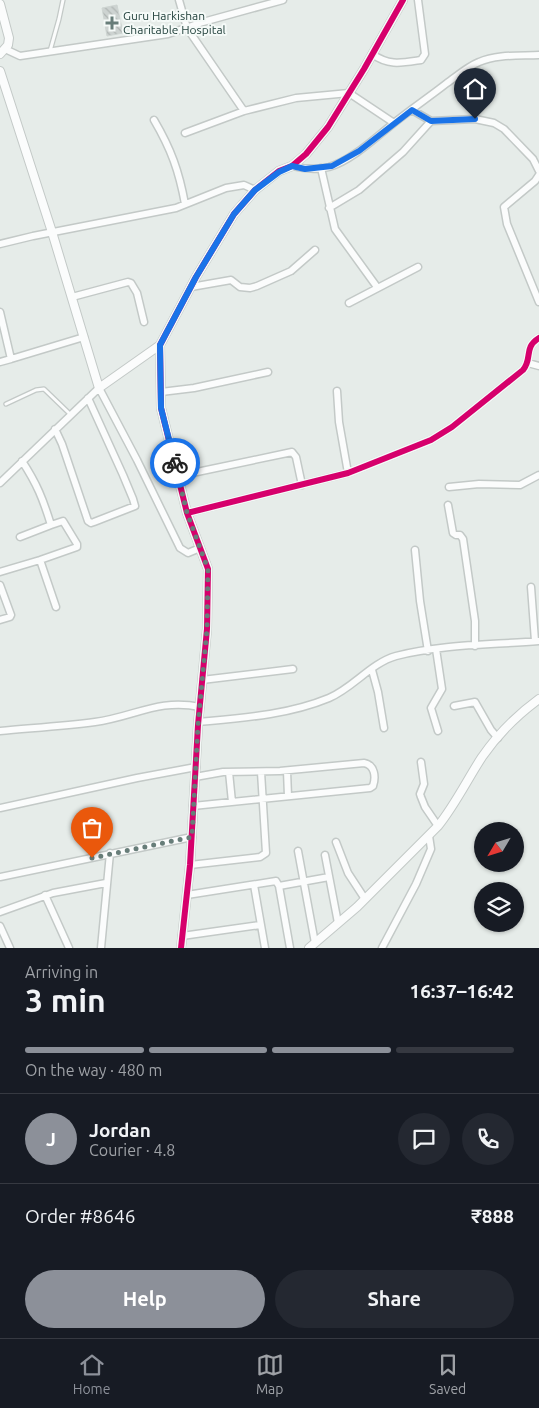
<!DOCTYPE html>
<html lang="en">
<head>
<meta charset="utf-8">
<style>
  body { margin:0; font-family:Ubuntu,sans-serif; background:#242831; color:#f1f3f6; height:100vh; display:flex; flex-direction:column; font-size:19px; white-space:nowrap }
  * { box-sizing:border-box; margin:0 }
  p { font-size:16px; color:#9ea1a6 }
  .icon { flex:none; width:28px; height:28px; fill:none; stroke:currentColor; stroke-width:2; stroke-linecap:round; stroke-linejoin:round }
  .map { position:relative; height:948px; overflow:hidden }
  .drawer { display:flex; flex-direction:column; background:#171b24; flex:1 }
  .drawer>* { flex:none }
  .needle { width:32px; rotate:232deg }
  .buttons { position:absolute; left:474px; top:822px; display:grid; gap:10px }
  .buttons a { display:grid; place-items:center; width:50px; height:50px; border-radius:50%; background:#171b24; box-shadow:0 1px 4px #0004; font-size:25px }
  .pin { position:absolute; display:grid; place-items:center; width:42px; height:42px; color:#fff; margin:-51px -21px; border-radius:50% 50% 50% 0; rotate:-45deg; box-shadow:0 0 5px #0007 }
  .pin .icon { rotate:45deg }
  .courier { position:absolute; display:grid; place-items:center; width:50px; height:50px; margin:-25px; border:4px solid #1a73e8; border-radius:50%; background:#fff; color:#222; box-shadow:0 1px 6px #0007 }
  .overview em { font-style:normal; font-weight:700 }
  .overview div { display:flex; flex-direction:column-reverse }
  .overview { display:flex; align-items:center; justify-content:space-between; height:85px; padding:0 25px }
  h1 { font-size:32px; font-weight:700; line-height:38px }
  .bar { display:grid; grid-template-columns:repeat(4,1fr); gap:8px 5px; align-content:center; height:60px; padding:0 25px }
  .bar i { height:6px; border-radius:4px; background:#363941 }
  .bar .current { background:#8c9099 }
  .bar p { grid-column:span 4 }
  .line { display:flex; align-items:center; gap:12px; padding:0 25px; border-top:1px solid #363941 }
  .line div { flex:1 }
  .round { display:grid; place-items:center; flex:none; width:52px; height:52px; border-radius:26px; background:#242831 }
  .cta { display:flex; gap:10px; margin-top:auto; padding:10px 25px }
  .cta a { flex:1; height:58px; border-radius:30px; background:#8c9099; color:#fff; font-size:20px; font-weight:700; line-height:58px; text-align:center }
  .cta a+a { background:#242831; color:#f1f3f6 }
  .tab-bar { display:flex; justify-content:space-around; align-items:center; height:70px; border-top:1px solid #363941; background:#171b24; font-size:14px; color:#9ea1a6 }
  .tab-bar a { display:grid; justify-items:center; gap:2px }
  .tab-bar .current { color:#8c9099 }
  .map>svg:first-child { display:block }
  .building { fill:url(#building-back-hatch); stroke:#ced5d2 }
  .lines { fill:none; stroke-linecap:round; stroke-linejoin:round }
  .service-casing { stroke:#c3c9c7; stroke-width:5.5 }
  .minor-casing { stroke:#c3c9c7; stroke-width:9 }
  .tertiary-casing { stroke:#c3c9c7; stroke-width:10 }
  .service { stroke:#fbfcfc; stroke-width:3 }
  .minor { stroke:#fbfcfc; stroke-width:6 }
  .tertiary { stroke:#fbfcfc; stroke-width:8 }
  .cycleway-casing { stroke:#f5faf8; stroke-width:9 }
  .cycleway { stroke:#d6006c; stroke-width:6 }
  .done { stroke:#677d79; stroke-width:5; stroke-dasharray:0 9 }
  .route { stroke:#1a73e8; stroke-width:6 }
  .poi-dot { fill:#677d79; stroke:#f5faf8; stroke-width:2 }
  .labels { text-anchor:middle; stroke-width:4; stroke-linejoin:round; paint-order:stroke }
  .poi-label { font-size:12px; fill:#22413c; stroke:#f5faf8; text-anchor:start }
</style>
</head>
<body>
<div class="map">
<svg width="539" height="948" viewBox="0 0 539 948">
  <defs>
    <pattern id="building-back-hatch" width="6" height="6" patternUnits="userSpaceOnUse" patternTransform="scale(1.25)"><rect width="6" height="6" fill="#cdd3d1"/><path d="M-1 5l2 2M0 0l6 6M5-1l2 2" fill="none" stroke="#b0b6b4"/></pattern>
  </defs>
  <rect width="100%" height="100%" fill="#e6ece9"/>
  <path class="building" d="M117,5L123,33L107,36L102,8Z"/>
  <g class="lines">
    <g class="service-casing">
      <path id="service" d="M50,51L59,19L63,0
        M6,404L36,390L44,389L70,414"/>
    </g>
    <g class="minor-casing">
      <path id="minor" d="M179,0L187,28L244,111
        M5,49L20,56L168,34L203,22L283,0
        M372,54C389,66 401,63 421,60L425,54L418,0
        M412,110L431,121L475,119L494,123L504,129L533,159L539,171
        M154,120C171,149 179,171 185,204
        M185,133L244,111L296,98L349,93L394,123
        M292,166C304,169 317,170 329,167C350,161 373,140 389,127C408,111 428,98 447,83C457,76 467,67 479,62C497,54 520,56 539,55
        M321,168L335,229L377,287
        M539,175L535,181L504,207L507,224L539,302
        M329,208L359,190L403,152L431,121
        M0,244L33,236L176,208L226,188L244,185L255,190
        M191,287L231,280L240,287L250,288L257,286L291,271L315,250
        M72,297L128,282L131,283L137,293L144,322
        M349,303L418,267
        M0,312L11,359L0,362
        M11,359L84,337
        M528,363L539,366
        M337,391L339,422L348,473
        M161,392L194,388L268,372
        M55,429L62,444L88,521L91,523L94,522L135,506L133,499L123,475L88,398
        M178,476L292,452L296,457L302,485
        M0,483L99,388L137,460L180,548L188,553L200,548
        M449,487L479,484L520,485L539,475
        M448,505L453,533L456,535H460L463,539L475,621V646
        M187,513L348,473L431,440L452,427L523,370C533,358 523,348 539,338
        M20,537L51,525
        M415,550L420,601L428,651
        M40,560L56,607
        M0,572L40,560L77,547V544L63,521L51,525C43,499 37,484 22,461
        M0,585L11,615L10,617L0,620
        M531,587L535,641
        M436,649L442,689L431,708L438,731
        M372,670L378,692L384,728
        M202,680L293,669
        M454,706L475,702L491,730L498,738
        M199,722C242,718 288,715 329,698C353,688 371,663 396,656C442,644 492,645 539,641
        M0,731C32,728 64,726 95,722C134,717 159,698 200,707
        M421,762L424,784L420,794L421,797L425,807L438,826
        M287,771L288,796
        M229,772L232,802
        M193,806L370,788L373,786C376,777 375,765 364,763L280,771L223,772L195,777
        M0,808L137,778L196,767
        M336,842L348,873L365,899
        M298,851L315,943
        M325,855L338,923
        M190,865L260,857L266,853L261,772
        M0,877L192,837
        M254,885L265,948
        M279,886L329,877
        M45,895L69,948
        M187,895L276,881L279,886L290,948
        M0,912L53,893L106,883
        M0,926L10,948
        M182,936L260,925
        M101,948L110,853
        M382,948L416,884L431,849L429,836"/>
    </g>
    <g class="tertiary-casing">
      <path id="tertiary" d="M0,4L9,38L8,45L0,54
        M0,71L52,232L99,388L160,345
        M181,948L190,865L198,725L207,629L208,569L187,513L161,408L160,345L196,277L234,214L255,190L279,171L292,166L306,154L328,127L364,69L403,0
        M309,948L357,907L438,826C455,805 467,780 482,757C498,734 517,715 539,699"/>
    </g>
    <use href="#service" class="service"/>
    <use href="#minor" class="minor"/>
    <use href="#tertiary" class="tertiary"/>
    <g class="cycleway-casing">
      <path id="cycleway" d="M187,513L348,473L431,440L452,427L523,370C533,358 523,348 539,338
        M181,948L190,865L198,725L207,629L208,569L187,513L161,408L160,345L196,277L234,214L255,190L279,171L292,166L306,154L328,127L364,69L403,0"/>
    </g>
    <use href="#cycleway" class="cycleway"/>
  </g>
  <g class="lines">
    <path class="done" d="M92,858L192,837L198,725L207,629L208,569L187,513L175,463"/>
    <path class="route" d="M175,463L161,408L160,345L196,277L234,214L255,190L279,172L292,166L305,169L332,166L359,151L412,110L431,121L475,119"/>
  </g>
  <path class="poi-dot" d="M109.5 15.5h5v5h5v5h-5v5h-5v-5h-5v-5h5z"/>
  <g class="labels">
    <g class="poi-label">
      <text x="123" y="20">Guru Harkishan<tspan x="123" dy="14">Charitable Hospital</tspan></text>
    </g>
  </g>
</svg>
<div class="buttons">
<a><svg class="needle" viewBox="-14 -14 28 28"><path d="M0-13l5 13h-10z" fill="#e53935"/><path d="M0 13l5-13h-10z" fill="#9ea1a6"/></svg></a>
<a><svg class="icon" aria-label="layers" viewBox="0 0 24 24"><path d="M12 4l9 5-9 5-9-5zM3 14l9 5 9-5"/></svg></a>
</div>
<div class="pin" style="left:92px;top:858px;background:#ea580c"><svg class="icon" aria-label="bag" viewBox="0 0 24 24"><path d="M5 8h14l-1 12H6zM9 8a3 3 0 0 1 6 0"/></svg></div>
<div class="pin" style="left:475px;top:119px;background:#1f2937"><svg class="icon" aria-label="home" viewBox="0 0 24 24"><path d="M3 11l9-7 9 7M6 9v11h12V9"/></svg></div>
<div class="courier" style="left:175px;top:463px"><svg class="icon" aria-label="bike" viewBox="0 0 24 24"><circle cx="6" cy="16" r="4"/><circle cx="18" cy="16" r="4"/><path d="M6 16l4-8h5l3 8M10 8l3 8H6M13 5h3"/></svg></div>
</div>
<section class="drawer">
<div class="overview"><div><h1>3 min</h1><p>Arriving in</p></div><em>16:37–16:42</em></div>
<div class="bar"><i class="current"></i><i class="current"></i><i class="current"></i><i></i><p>On the way · 480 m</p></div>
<div class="line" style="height:90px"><b class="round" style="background:#8c9099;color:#fff">J</b><div><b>Jordan</b><p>Courier · 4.8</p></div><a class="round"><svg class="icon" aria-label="chat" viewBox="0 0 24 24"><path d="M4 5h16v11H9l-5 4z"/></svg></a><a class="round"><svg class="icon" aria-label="phone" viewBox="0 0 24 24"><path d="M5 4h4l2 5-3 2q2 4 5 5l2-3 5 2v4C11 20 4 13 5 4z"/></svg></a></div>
<div class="line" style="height:65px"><div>Order #8646</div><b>₹888</b></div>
<div class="cta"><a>Help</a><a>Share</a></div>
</section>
<nav class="tab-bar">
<a class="current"><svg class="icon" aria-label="home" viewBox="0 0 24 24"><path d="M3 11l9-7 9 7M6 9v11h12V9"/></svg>Home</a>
<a><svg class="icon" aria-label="map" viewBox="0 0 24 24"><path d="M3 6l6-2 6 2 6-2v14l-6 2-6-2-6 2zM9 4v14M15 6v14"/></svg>Map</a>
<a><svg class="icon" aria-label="saved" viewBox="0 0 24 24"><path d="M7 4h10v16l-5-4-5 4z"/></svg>Saved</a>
</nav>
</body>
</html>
